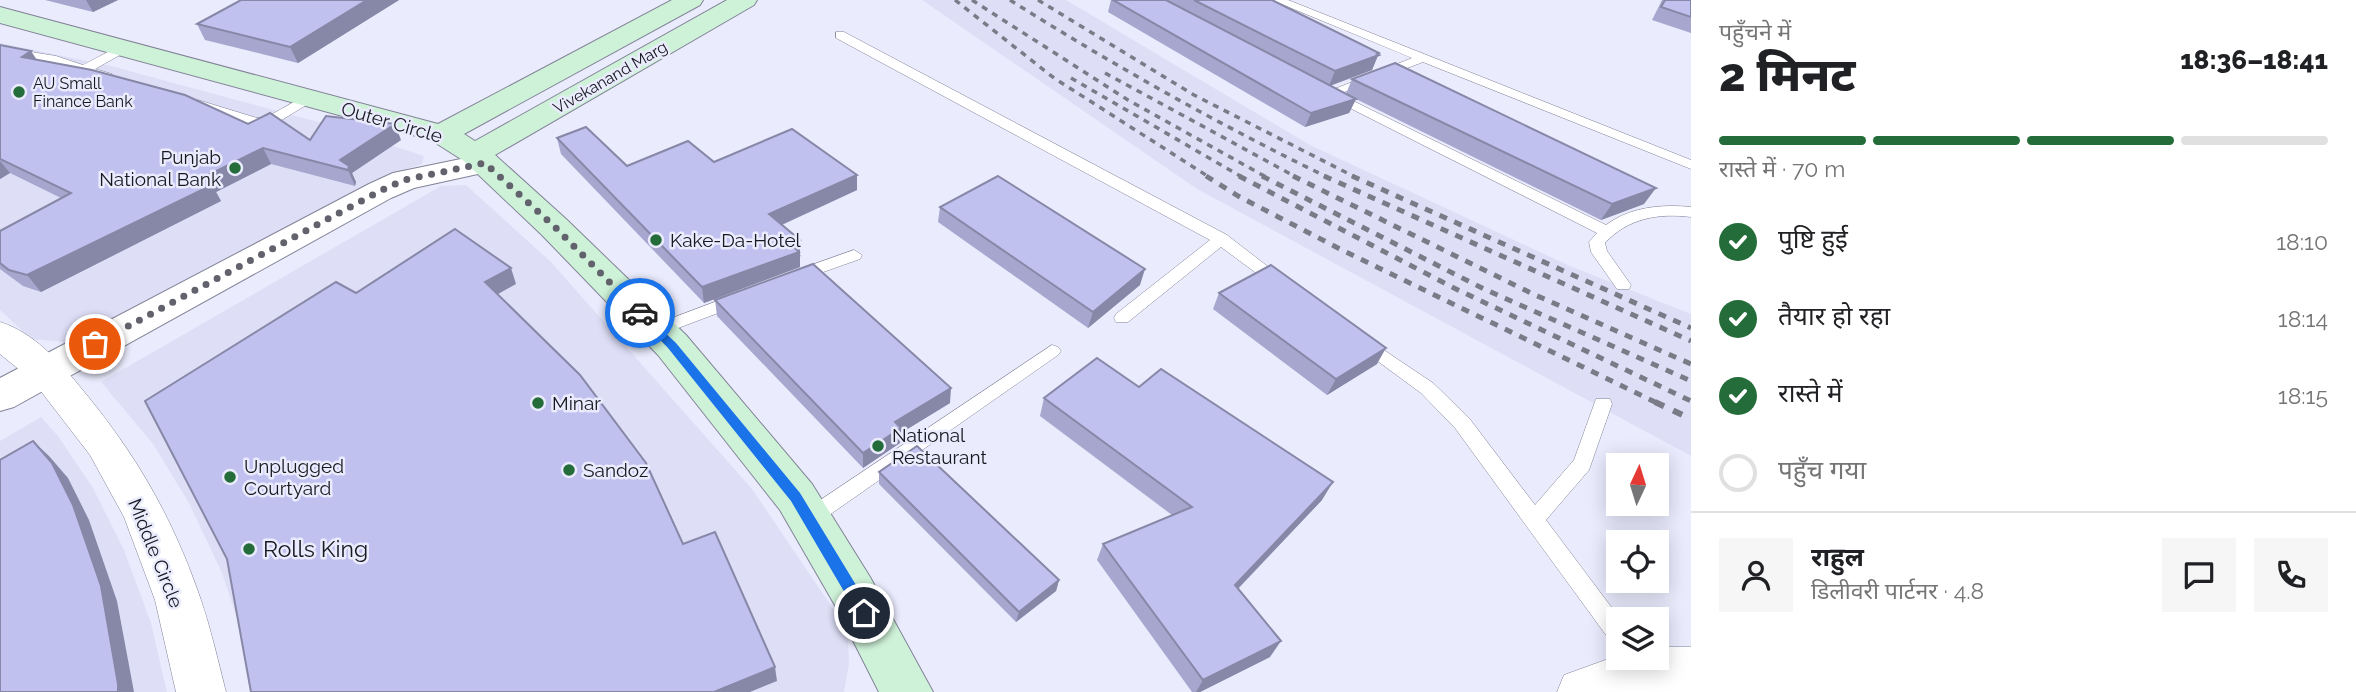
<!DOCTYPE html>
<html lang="hi">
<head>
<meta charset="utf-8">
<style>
  body { margin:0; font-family:Raleway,"Noto Sans Devanagari",sans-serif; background:#f6f6f6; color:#202124; height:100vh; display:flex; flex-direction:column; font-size:26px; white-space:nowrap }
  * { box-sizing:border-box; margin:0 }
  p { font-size:23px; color:#757577 }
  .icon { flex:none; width:38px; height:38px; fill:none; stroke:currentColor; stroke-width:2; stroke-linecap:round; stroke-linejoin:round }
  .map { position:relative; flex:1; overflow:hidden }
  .drawer { display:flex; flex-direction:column; background:#fff; width:665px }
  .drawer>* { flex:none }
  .needle { width:46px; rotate:4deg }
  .fabs { position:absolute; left:1606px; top:453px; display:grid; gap:14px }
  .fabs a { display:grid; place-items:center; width:63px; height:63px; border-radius:0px; background:#fff; box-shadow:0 4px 18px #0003; font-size:35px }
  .pin { position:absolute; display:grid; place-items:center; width:60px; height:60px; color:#fff; margin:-30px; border:4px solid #fff; border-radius:50%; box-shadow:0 2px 7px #0007 }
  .courier { position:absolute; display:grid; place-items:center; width:70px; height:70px; margin:-35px; border:5px solid #1a73e8; border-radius:50%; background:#fff; color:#222; box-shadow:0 2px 9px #0007 }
  .summary em { font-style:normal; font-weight:800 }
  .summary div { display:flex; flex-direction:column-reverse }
  .summary { display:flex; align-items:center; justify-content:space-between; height:119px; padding:0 28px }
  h1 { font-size:46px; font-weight:800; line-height:52px }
  .bar { display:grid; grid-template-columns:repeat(4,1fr); gap:10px 7px; align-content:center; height:84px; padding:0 28px }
  .bar i { height:9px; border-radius:5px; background:#e0e0e0 }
  .bar .selected { background:#246c39 }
  .bar p { grid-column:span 4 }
  .line { display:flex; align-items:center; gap:18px; padding:0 28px; border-top:2px solid #e0e0e0 }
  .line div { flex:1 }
  .round { display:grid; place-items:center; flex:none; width:74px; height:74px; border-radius:0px; background:#f6f6f6 }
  ol { padding:0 28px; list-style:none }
  li { display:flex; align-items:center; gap:21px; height:77px }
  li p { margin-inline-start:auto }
  li .icon { padding:7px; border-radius:50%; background:#246c39; color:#fff; stroke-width:4 }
  li:last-child { color:#757577 }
  li i { width:38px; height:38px; border:4px solid #e0e0e0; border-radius:50% }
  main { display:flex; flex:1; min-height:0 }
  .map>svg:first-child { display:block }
  .built { fill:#dedff7 }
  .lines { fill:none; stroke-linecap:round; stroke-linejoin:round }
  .service-casing { stroke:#838398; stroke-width:1 }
  .minor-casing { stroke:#838398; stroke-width:1 }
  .tertiary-casing { stroke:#838398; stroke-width:2 }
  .secondary-casing { stroke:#838398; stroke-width:2 }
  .service { fill:#fff; fill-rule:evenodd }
  .minor { fill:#fff; fill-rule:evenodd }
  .tertiary { fill:#fff; fill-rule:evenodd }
  .secondary { fill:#cef2d8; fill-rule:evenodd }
  .rail-far2 { stroke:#7b7b88; stroke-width:3.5; stroke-dasharray:6 6; stroke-linecap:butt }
  .rail-far1 { stroke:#7b7b88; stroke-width:5; stroke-dasharray:8 8; stroke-linecap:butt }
  .rail { stroke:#7b7b88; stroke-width:6; stroke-dasharray:10 10; stroke-linecap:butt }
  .wall { fill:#a6a6ce }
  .shaded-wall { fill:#8787a7 }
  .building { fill:#c1c1ef; stroke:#8787a7; stroke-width:2 }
  .route { fill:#1a73e8 }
  .done { stroke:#62626d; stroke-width:7; stroke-dasharray:0 12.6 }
  .poi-dot { fill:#246c39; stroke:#eaebfd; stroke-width:2.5 }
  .labels { text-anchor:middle; stroke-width:5; stroke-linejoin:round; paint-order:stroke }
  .far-street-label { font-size:16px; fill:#181820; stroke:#eaebfd }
  .far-poi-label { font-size:16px; fill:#181820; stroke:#eaebfd; text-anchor:start }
  .street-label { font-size:19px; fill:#181820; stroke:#eaebfd }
  .poi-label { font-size:19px; fill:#181820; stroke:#eaebfd; text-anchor:start }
  .near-poi-label { font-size:23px; fill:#181820; stroke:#eaebfd; text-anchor:start }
</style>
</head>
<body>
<main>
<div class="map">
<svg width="1691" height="692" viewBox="0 0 1691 692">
  <rect width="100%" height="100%" fill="#eaebfd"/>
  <path class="built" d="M922,0H1066L1310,145L1570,266L1691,314V456L1197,189Z
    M0,43L111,66L322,123L424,156L422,164L388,175L76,343L31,339L0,310Z
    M466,185L551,262L752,489L840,619L848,635L849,664L844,692H252L249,654L222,573L189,503L153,444L101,382L441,186Z
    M41,417L58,436L93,488L124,550L151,623L167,692H0V441Z"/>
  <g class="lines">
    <g class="service-casing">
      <path id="service" d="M1272,0H1288L1691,160V169L1423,62L1339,94L1606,225C1630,207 1662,204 1691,207V217C1659,213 1628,218 1605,243L1607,251L1631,285L1629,289H1617L1591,252L1589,242L1597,233L1322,94L1412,58Z
        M836,32H844L1227,235L1289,283L1281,289L1275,287L1221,247L1128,322H1116L1114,318L1116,314L1210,240L836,38Z
        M123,44L127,45V51L95,69L112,74V80L108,81L54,63L0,55V47L56,56L83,65Z
        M308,94L315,98L313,101L275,124L256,126L191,104L198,100L257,118L267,117Z
        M854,250L862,255L860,259L798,281L790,276L792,272Z
        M736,294L742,296L744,300L742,304L657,336L648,330L651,326Z
        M1363,336L1433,383L1469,418L1535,505L1574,460L1596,399H1610L1612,404L1589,470L1546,520L1621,620H1619V645L1611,642L1455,428L1421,393L1357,346L1354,342L1357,338Z
        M1052,345L1058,347L1061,351L1058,355L815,525L808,528L801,525L798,519L801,513Z"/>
    </g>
    <g class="minor-casing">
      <path id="minor" d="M0,322C33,332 60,362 81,388C136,454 173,518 201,600C211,629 218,661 226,692H176L155,600L124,517L90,455L33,381L0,354Z
        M1657,647H1691V692H1557L1564,675L1619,655V658H1657Z"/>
    </g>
    <g class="tertiary-casing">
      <path id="tertiary" d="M485,154L496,156L501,163L496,170L414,188L391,198L14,407L0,411V378L369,184L393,173Z"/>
    </g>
    <g class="secondary-casing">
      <path id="secondary" d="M672,0H703L700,5L464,134L475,141L727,0H757L754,5L495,155L566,219L686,335L812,484L870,577L933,692H879L836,607L780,510L658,355L542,235L464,161L431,140L0,23V7L438,124Z"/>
    </g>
    <use href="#service" class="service"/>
    <use href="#minor" class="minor"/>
    <use href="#tertiary" class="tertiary"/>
    <use href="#secondary" class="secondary"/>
    <path class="rail-far2" d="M955,0L1054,78L1209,177
      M972,0L1128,100L1266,177
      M1010,0C1113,65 1218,124 1327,177
      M1038,0L1194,95L1355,177
      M1105,73L1296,177
      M1071,78L1242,177"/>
    <path class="rail-far1" d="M1206,176L1238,196L1340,249L1659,404
      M1239,176L1454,288L1691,401
      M1262,176L1484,289L1691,381
      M1293,176L1533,294L1691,364
      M1324,176L1691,341
      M1352,176L1691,328"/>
    <path class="rail" d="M1655,402L1691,419"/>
  </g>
  <path class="wall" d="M45,0H118L93,12Z
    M241,0H399L298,63L205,40L197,24Z
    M1111,0H1272L1379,53L1372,70L1330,86L1346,94L1352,79L1644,204L1601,220L1356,99L1349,113L1305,127L1108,12Z
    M1662,0H1691V33L1652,20Z
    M0,45L37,60L248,124L310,140H401L352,173L356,182L355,186L271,164L216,192L221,201L41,292L23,286L0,269V231L61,198L10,173L0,179Z
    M557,138L627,166L714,162L857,175V190L782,225L801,256L799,257L800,267L704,303L561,154Z
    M940,207L1140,285L1088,328L938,222Z
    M1219,293L1377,364L1327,395L1213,309Z
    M715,300L950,403L901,433L900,443L863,468L717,316Z
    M1139,387L1322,500L1238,589L1270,657L1200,692H1192L1097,560L1103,544L1172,515L1040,416L1044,398Z
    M879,472L1059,580L1056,591L1016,622L879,484Z"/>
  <path class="shaded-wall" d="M86,0H118L93,12Z
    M367,0H399L298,63L290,47Z
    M31,51L41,66L22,57Z
    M1379,53L1372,70L1329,86L1335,71Z
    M1356,99L1349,113L1305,127L1311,113Z
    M395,124L401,140L352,173L356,182L355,186L348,170L340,160Z
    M263,148L271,164L216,192L221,201L41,292L27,275L204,177Z
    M0,161L10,173L0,179Z
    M857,175V190L770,230L769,214Z
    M1656,188L1644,204L1601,220L1612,204Z
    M800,240V267L704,303L702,287Z
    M511,268L516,284L491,298L485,282Z
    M1145,269L1140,285L1088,328L1093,312Z
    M1386,348L1377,364L1327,395L1336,379Z
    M951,388L950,403L901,433L900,443L863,468V453L895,422Z
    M33,441L49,456L68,478L89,520L117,601L134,692H118Z
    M1333,482L1322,500L1225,602L1235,585Z
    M1059,580L1056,591L1016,622L1019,612Z
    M1281,641L1270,657L1200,692H1196L1203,680Z
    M775,667L777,681L750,692H714Z"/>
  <path class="building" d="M241,0H367L290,47L197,24Z
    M1113,0H1166L1356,99L1311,113Z
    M1194,0H1272L1379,53L1377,54L1379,55L1335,71Z
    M1665,0H1691V17L1661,7Z
    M0,45L31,51L22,57L92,70L185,95L248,124L270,113L310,140L326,116L395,124L340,160L349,166L348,170L263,148L204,177L212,185L27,275L9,270L0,263V231L71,193L0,159Z
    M1395,63L1656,188L1612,204L1352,79Z
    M586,127L627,166L688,141L714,162L792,129L857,175L769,214L800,240L791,244L799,252L702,287L557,138Z
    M998,176L1145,269L1093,312L940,207Z
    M455,229L511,268L485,282L580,375L646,463L683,544L715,532L775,667L714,692H251L227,559L145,401L336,282L356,293Z
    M813,264L951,388L895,422L901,428L863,453L715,300Z
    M1271,265L1386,348L1336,379L1219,293Z
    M1097,358L1139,387L1161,369L1333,482L1235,585L1281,641L1203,680L1103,544L1192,507L1044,398Z
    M33,441L52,463L73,505L101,586L118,684V692H0V460Z
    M917,446L1059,580L1019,612L879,472Z"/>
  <path class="route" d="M640,309L676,343L800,493L870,608L872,613L870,617H859L791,501L668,348L636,315L634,313Z"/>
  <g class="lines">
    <path class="done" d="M95,344L380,191L404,180L485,163L555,227L640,313"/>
  </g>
  <g class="poi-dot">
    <circle cx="19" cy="92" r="7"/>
    <circle cx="235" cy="168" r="7"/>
    <circle cx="656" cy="240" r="7"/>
    <circle cx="538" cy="403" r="7"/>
    <circle cx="878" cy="446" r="7"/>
    <circle cx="569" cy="470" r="7"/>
    <circle cx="230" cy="477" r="7"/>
    <circle cx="249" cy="549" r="7"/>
  </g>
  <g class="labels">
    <g class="far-street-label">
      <text transform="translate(610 77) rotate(-30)" y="6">Vivekanand Marg</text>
    </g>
    <g class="far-poi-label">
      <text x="33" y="89">AU Small<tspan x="33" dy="18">Finance Bank</tspan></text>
    </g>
    <g class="street-label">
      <text transform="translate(392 122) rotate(16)" y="7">Outer Circle</text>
      <text transform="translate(156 553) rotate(68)" y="7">Middle Circle</text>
    </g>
    <g class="poi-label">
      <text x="221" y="164" text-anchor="end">Punjab<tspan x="221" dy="22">National Bank</tspan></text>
      <text x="670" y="247">Kake-Da-Hotel</text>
      <text x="552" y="410">Minar</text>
      <text x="892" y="442">National<tspan x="892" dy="22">Restaurant</tspan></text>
      <text x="244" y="473">Unplugged<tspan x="244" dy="22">Courtyard</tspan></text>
      <text x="583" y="477">Sandoz</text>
    </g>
    <g class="near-poi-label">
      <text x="263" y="557">Rolls King</text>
    </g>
  </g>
</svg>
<div class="fabs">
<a><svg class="needle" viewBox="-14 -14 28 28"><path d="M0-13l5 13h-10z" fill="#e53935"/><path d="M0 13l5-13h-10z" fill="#757577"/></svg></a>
<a><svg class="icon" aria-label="locate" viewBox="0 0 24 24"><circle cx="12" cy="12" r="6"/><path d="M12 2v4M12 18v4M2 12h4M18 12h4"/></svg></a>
<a><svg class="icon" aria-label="layers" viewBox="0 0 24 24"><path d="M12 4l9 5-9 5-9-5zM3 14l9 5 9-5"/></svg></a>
</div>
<div class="pin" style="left:95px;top:344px;background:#ea580c"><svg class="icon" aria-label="bag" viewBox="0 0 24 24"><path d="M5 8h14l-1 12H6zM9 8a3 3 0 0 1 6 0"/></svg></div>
<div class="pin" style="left:864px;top:613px;background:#1f2937"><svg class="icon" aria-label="home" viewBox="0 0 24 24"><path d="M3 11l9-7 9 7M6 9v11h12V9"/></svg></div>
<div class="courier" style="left:640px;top:313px"><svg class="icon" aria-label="car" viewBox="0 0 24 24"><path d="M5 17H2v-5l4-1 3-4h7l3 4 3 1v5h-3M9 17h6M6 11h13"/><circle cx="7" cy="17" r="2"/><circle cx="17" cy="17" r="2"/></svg></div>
</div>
<section class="drawer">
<div class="summary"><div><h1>2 मिनट</h1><p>पहुँचने में</p></div><em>18:36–18:41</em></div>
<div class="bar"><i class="selected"></i><i class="selected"></i><i class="selected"></i><i></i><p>रास्ते में · 70 m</p></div>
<ol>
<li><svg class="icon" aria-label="check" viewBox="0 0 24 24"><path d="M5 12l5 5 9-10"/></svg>पुष्टि हुई<p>18:10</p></li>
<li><svg class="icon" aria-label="check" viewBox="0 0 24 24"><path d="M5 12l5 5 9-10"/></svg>तैयार हो रहा<p>18:14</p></li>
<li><svg class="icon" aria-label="check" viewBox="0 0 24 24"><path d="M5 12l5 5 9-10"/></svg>रास्ते में<p>18:15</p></li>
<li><i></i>पहुँच गया</li>
</ol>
<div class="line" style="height:126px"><a class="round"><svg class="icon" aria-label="person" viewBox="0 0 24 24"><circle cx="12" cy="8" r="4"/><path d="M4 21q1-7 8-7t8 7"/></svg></a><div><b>राहुल</b><p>डिलीवरी पार्टनर · 4.8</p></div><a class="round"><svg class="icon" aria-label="chat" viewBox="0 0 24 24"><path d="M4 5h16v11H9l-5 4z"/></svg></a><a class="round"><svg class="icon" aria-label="phone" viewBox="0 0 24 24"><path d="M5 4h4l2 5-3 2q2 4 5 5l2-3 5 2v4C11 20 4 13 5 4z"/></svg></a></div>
</section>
</main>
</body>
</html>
